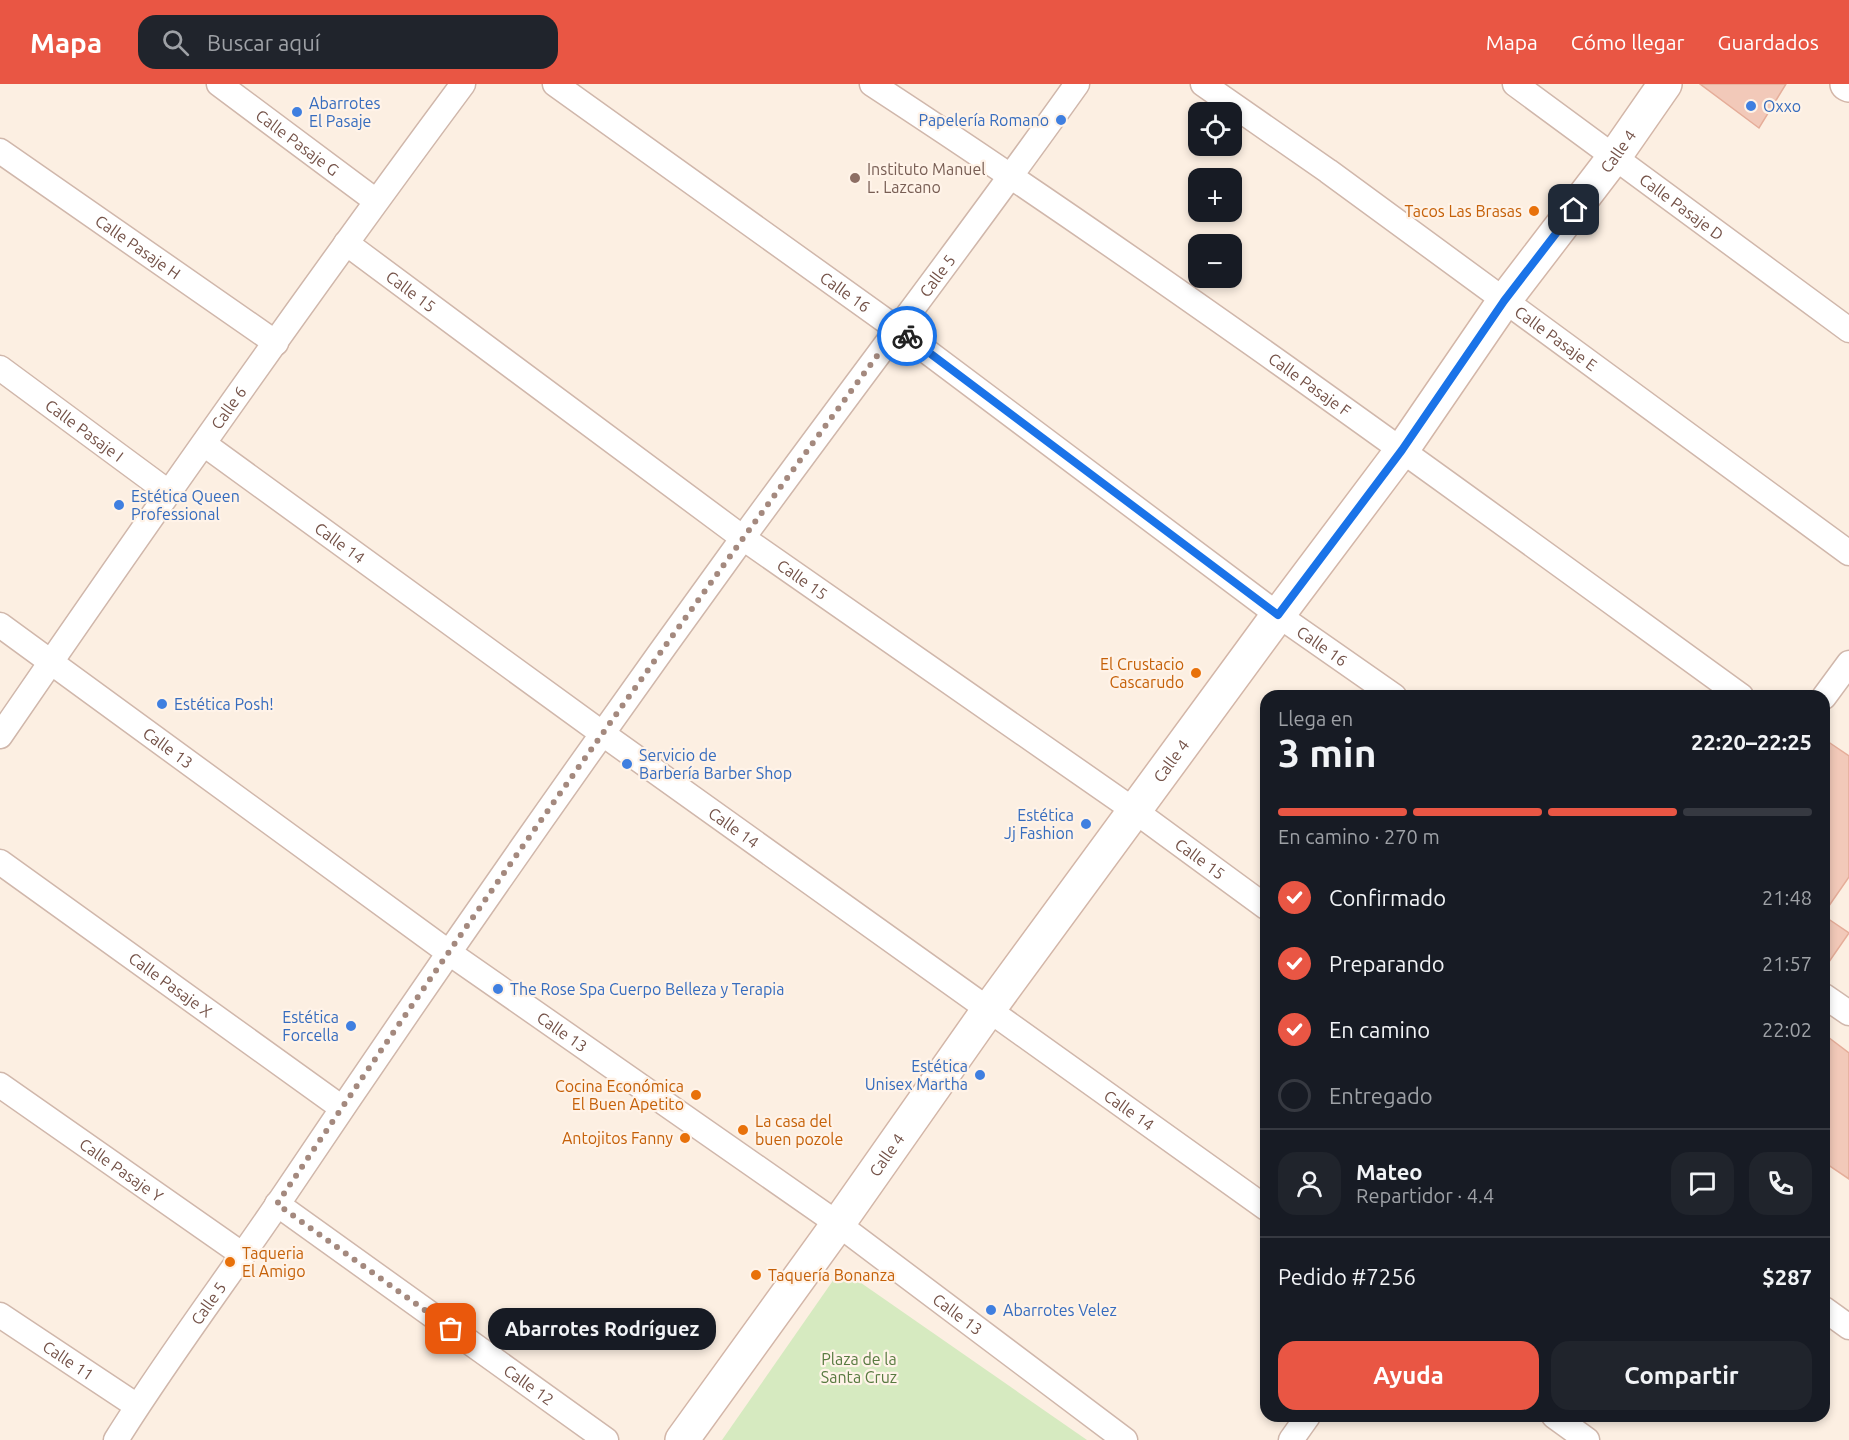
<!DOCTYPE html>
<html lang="es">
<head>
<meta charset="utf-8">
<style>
  body { margin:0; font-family:Ubuntu,sans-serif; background:#20242c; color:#f1f3f6; height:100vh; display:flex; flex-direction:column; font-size:22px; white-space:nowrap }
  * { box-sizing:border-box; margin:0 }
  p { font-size:20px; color:#9ea1a6 }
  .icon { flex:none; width:33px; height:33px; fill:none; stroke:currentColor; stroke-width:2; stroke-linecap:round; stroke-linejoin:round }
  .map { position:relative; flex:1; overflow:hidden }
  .details { position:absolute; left:1260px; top:606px; width:570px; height:732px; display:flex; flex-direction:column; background:#171b24; border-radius:18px; box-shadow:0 3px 9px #0003 }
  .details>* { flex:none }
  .fabs { position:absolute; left:1188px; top:18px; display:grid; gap:12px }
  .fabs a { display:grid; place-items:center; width:54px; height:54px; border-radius:12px; background:#171b24; box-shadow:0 3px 9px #0003; font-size:30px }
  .pin { position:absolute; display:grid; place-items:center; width:51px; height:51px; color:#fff; margin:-26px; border-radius:12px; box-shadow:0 3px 9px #0006 }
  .courier { position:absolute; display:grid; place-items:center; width:60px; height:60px; margin:-30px; border:4px solid #1a73e8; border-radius:50%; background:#fff; color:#222; box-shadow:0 2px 8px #0007 }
  .bubble { position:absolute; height:42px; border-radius:18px; background:#171b24; box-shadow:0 3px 9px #0003; font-size:20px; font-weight:600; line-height:42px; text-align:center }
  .summary em { font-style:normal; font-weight:600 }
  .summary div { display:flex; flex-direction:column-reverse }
  .summary { display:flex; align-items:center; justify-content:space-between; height:102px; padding:0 18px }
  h1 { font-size:39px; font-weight:600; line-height:45px }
  .bar { display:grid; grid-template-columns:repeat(4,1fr); gap:9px 6px; align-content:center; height:72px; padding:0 18px }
  .bar i { height:8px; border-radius:4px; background:#363941 }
  .bar .current { background:#e95644 }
  .bar p { grid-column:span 4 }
  .line { display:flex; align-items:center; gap:15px; padding:0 18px; border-top:2px solid #363941 }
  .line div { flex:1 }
  .round { display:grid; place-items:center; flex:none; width:63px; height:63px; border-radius:18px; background:#20242c }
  ol { padding:0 18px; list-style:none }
  li { display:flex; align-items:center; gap:18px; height:66px }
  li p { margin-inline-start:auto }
  li .icon { padding:6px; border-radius:50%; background:#e95644; color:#fff; stroke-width:4 }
  li:last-child { color:#9ea1a6 }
  li i { width:33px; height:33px; border:3px solid #363941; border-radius:50% }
  .button { display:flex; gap:12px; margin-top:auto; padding:12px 18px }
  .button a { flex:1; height:69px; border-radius:18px; background:#e95644; color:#fff; font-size:24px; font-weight:600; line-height:69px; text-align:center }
  .button a+a { background:#20242c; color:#f1f3f6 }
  header { display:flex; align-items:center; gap:36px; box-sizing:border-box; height:84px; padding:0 30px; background:#e95644; color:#fff }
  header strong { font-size:28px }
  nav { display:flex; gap:33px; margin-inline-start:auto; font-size:21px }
  .search { width:420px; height:54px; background:#20242c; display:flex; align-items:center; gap:15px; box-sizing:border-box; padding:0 21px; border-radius:18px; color:#9ea1a6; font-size:22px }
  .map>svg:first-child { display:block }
  .green { fill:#d6eac0 }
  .building { fill:#f2c9b9; stroke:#e5ad99; stroke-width:1.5 }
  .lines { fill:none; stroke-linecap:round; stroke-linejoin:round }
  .street-casing { stroke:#d0b7ab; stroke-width:27 }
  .secondary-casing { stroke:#d3b6a8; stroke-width:36 }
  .street { stroke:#fff; stroke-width:24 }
  .secondary { stroke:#fff; stroke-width:33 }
  .done { stroke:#a4897e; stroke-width:6; stroke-dasharray:0 10.8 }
  .route { stroke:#1a73e8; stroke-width:8 }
  .shop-dot { fill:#3f7fe0; stroke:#fff3e8; stroke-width:2 }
  .education-dot { fill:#8d6e63; stroke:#fff3e8; stroke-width:2 }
  .food-dot { fill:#e8710a; stroke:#fff3e8; stroke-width:2 }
  .labels { text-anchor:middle; stroke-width:4.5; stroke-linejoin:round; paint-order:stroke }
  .shop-label { font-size:16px; fill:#366cbe; stroke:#fff3e8; text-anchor:start }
  .street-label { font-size:16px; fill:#745248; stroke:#fff3e8 }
  .education-label { font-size:16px; fill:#785e54; stroke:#fff3e8; text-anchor:start }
  .food-label { font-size:16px; fill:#c56008; stroke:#fff3e8; text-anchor:end }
  .park-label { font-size:16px; fill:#587a40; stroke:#fff3e8 }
</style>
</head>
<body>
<header>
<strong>Mapa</strong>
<div class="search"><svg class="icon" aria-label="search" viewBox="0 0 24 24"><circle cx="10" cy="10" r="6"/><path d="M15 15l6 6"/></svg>Buscar aquí</div>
<nav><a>Mapa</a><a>Cómo llegar</a><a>Guardados</a></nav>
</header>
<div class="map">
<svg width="1849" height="1356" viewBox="0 0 1849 1356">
  <rect width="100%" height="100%" fill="#fcefe2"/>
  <path class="green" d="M841,1185L1087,1356H722Z"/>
  <path class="building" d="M1700,0H1786L1759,44Z
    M1824,655L1849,672V793L1824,829Z
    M1824,832L1849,849L1824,885Z
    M1824,950L1849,969V1095L1824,1078Z"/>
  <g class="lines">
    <g class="street-casing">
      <g id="street">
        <path id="s1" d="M219,0L376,117"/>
        <path id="s2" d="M555,0L897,245L1278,531L1394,612"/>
        <path id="s3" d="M872,0C1169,194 1454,404 1741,612"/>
        <path id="s4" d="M1203,0L1328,87L1849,469"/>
        <path id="s5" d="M1515,0L1849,246"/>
        <path id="s6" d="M0,67L276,259"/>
        <path id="s7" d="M346,159L743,454L1135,727L1266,823"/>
        <path id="s8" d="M0,284L168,408"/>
        <path id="s9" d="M204,360L603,650L1266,1124"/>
        <path id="s10" d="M0,541L448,868L838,1140L1125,1356"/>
        <path d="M1824,613L1849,579"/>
        <path id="s11" d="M0,652C151,432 304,214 463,0"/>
        <path id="s12" d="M0,778L342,1024"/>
        <path d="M1824,912L1849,929"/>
        <path id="s13" d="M0,1001L243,1171"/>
        <path id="s14" d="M277,1120L606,1356"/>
        <path d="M1824,1225L1849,1243"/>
        <path id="s15" d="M0,1231L137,1322"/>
        <path d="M1554,1332L1587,1356"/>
        <path id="s16" d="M116,1356C169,1271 230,1191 286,1108C435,886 588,667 745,451C855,300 969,152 1077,0"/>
        <path d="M1291,1356L1308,1332"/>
      </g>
    </g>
    <g class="secondary-casing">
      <g id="secondary">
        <path d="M1847,0L1849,1"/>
        <path id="s17" d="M682,1356L838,1140L989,925L1278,531L1402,366L1504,217L1615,72L1665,0"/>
      </g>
    </g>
    <use href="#street" class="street"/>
    <use href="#secondary" class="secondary"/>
  </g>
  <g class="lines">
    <path class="done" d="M451,1245L277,1120C476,823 684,532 897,245L907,252"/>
    <path class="route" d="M907,252L1278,531L1402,366L1504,217L1574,126"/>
  </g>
  <g class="shop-dot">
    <circle cx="1751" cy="22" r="6"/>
    <circle cx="297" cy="28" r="6"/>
    <circle cx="1061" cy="36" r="6"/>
    <circle cx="119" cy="421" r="6"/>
    <circle cx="162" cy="620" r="6"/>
    <circle cx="627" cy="680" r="6"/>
    <circle cx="1086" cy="740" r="6"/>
    <circle cx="498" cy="905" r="6"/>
    <circle cx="351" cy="942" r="6"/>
    <circle cx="980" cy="991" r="6"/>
    <circle cx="991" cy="1226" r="6"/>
  </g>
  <circle class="education-dot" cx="855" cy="94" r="6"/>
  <g class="food-dot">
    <circle cx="1534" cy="127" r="6"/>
    <circle cx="1196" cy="589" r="6"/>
    <circle cx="696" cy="1011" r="6"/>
    <circle cx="743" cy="1046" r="6"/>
    <circle cx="685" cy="1054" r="6"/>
    <circle cx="230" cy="1178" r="6"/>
    <circle cx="756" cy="1191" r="6"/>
  </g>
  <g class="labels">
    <g class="shop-label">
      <text x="309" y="25">Abarrotes<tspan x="309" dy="18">El Pasaje</tspan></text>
      <text x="1763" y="28">Oxxo</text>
      <text x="1049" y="42" text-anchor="end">Papelería Romano</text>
      <text x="131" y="418">Estética Queen<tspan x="131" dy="18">Professional</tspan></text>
      <text x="174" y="626">Estética Posh!</text>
      <text x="639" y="677">Servicio de<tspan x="639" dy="18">Barbería Barber Shop</tspan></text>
      <text x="1074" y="737" text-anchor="end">Estética<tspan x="1074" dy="18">Jj Fashion</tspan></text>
      <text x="510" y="911">The Rose Spa Cuerpo Belleza y Terapia</text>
      <text x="339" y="939" text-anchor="end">Estética<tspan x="339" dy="18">Forcella</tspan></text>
      <text x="968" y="988" text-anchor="end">Estética<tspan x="968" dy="18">Unisex Martha</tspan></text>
      <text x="1003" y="1232">Abarrotes Velez</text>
    </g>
    <g class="street-label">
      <text dy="6" stroke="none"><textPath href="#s1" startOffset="98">Calle Pasaje G</textPath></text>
      <text dy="6" stroke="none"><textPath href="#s17" startOffset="1593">Calle 4</textPath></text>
      <text dy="6" stroke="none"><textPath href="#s5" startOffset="207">Calle Pasaje D</textPath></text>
      <text dy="6" stroke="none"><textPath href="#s6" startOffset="168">Calle Pasaje H</textPath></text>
      <text dy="6" stroke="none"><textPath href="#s16" startOffset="1425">Calle 5</textPath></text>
      <text dy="6" stroke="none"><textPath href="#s7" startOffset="81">Calle 15</textPath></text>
      <text dy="6" stroke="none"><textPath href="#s2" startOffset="357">Calle 16</textPath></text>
      <text dy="6" stroke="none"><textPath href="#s4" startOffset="435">Calle Pasaje E</textPath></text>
      <text dy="6" stroke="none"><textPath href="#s3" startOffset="531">Calle Pasaje F</textPath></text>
      <text dy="6" stroke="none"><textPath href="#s11" startOffset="400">Calle 6</textPath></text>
      <text dy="6" stroke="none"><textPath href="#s8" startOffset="105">Calle Pasaje I</textPath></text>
      <text dy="6" stroke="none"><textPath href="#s9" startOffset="168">Calle 14</textPath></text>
      <text dy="6" stroke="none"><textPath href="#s7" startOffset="567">Calle 15</textPath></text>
      <text dy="6" stroke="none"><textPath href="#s2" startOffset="951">Calle 16</textPath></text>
      <text dy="6" stroke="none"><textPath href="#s10" startOffset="208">Calle 13</textPath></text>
      <text dy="6" stroke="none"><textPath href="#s17" startOffset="837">Calle 4</textPath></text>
      <text dy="6" stroke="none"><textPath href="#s9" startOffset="654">Calle 14</textPath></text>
      <text dy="6" stroke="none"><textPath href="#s7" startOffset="1053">Calle 15</textPath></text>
      <text dy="6" stroke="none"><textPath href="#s12" startOffset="210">Calle Pasaje X</textPath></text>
      <text dy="6" stroke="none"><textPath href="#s10" startOffset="694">Calle 13</textPath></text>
      <text dy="6" stroke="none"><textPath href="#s9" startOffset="1140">Calle 14</textPath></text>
      <text dy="6" stroke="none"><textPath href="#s17" startOffset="351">Calle 4</textPath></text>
      <text dy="6" stroke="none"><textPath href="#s13" startOffset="148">Calle Pasaje Y</textPath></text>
      <text dy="6" stroke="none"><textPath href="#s16" startOffset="165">Calle 5</textPath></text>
      <text dy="6" stroke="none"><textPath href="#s10" startOffset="1180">Calle 13</textPath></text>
      <text dy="6" stroke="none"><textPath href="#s15" startOffset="82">Calle 11</textPath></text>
      <text dy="6" stroke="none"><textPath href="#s14" startOffset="310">Calle 12</textPath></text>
    </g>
    <g class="education-label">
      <text x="867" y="91">Instituto Manuel<tspan x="867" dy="18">L. Lazcano</tspan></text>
    </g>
    <g class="food-label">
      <text x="1522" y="133">Tacos Las Brasas</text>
      <text x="1184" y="586">El Crustacio<tspan x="1184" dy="18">Cascarudo</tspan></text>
      <text x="684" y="1008">Cocina Económica<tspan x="684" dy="18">El Buen Apetito</tspan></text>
      <text x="755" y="1043" text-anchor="start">La casa del<tspan x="755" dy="18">buen pozole</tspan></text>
      <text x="673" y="1060">Antojitos Fanny</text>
      <text x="242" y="1175" text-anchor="start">Taqueria<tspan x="242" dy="18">El Amigo</tspan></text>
      <text x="768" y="1197" text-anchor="start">Taquería Bonanza</text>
    </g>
    <g class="park-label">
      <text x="859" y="1281">Plaza de la<tspan x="859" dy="18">Santa Cruz</tspan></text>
    </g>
  </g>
</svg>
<div class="fabs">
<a><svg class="icon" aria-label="locate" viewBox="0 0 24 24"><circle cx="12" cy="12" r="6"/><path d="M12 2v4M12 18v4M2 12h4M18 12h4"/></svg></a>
<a>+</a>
<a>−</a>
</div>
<div class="pin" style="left:451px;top:1245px;background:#ea580c"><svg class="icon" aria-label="bag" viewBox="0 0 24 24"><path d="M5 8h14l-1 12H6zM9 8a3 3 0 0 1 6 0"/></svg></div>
<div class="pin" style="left:1574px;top:126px;background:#1f2937"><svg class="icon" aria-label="home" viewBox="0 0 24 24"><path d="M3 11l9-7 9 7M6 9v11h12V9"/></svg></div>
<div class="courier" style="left:907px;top:252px"><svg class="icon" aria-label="bike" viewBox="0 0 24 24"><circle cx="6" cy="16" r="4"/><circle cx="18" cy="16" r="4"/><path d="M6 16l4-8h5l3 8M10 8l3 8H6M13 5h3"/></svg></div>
<div class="bubble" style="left:488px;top:1224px;width:228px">Abarrotes Rodríguez</div>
<section class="details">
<div class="summary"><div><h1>3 min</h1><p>Llega en</p></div><em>22:20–22:25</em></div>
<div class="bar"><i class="current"></i><i class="current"></i><i class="current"></i><i></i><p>En camino · 270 m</p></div>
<ol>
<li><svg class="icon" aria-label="check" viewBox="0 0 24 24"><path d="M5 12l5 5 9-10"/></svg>Confirmado<p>21:48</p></li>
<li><svg class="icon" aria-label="check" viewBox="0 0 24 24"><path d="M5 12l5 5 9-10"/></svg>Preparando<p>21:57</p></li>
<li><svg class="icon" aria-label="check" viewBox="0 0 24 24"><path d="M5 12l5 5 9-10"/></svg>En camino<p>22:02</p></li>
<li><i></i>Entregado</li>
</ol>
<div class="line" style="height:108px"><a class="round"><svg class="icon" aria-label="person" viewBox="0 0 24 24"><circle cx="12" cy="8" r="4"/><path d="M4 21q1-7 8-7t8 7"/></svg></a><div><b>Mateo</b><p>Repartidor · 4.4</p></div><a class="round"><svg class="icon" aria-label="chat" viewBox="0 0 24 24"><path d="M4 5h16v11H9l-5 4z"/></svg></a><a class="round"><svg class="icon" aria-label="phone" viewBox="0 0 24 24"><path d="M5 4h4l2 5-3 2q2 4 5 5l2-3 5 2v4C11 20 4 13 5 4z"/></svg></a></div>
<div class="line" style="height:78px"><div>Pedido #7256</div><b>$287</b></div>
<div class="button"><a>Ayuda</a><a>Compartir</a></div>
</section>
</div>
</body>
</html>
